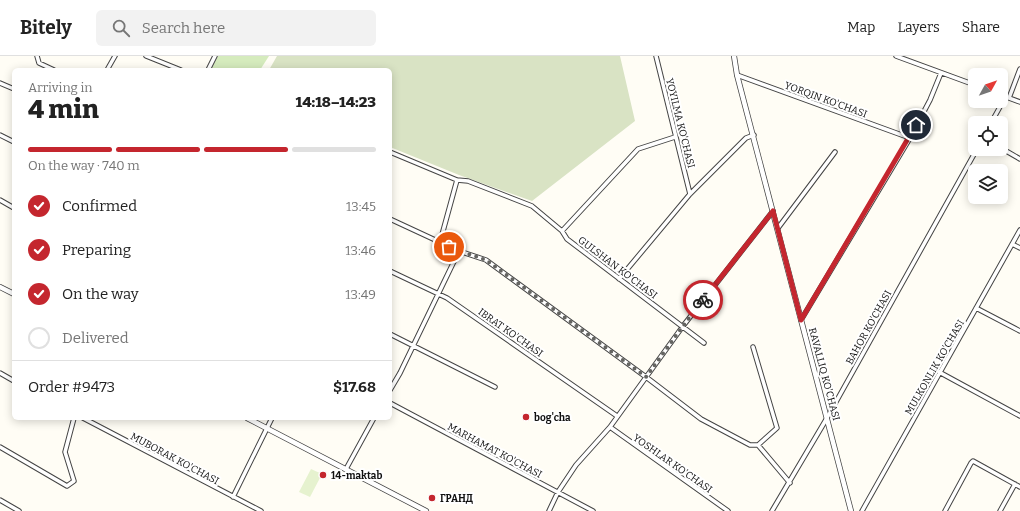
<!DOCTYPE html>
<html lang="en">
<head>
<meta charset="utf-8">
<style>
  body { margin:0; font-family:Bitter,serif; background:#f2f2f2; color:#222; height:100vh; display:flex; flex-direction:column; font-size:15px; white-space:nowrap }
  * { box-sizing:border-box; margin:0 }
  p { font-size:13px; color:#767676 }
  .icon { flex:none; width:22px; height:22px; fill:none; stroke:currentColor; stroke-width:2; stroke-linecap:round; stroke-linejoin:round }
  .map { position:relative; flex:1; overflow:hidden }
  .drawer { position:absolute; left:12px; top:12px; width:380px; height:352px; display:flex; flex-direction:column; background:#fff; border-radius:6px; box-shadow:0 2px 10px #0003 }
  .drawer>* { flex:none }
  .needle { width:26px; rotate:50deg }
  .fabs { position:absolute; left:968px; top:12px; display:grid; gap:8px }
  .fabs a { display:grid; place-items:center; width:40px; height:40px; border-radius:6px; background:#fff; box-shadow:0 2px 10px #0003; font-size:20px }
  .pin { position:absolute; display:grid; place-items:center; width:34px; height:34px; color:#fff; margin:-17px; border:2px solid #fff; border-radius:50%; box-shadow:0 1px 4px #0007 }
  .courier { position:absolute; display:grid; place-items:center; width:40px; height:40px; margin:-20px; border:3px solid #c4262e; border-radius:50%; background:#fff; color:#222; box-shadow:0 1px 5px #0007 }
  .head em { font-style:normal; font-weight:800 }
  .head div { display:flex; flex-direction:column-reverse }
  .head { display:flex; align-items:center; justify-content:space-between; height:68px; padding:0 16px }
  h1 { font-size:26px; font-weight:800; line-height:30px }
  .bar { display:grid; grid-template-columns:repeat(4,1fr); gap:6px 4px; align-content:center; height:48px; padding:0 16px }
  .bar i { height:5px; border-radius:3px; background:#e0e0e0 }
  .bar .on { background:#c4262e }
  .bar p { grid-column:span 4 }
  .line { display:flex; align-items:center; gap:10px; padding:0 16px; border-top:1px solid #e0e0e0 }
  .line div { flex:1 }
  ol { padding:0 16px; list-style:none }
  li { display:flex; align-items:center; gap:12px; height:44px }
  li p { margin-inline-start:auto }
  li .icon { padding:4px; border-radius:50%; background:#c4262e; color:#fff; stroke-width:4 }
  li:last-child { color:#767676 }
  li i { width:22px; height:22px; border:2px solid #e0e0e0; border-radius:50% }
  header { display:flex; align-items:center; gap:24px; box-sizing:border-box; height:56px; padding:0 20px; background:#fff; border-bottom:1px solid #e0e0e0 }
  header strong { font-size:19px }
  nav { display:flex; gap:22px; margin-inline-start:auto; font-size:14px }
  .search { width:280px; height:36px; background:#f2f2f2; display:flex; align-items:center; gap:10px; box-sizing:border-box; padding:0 14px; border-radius:6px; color:#767676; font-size:15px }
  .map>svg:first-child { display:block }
  .green { fill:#d5ebbd }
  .cemetery { fill:#d9e3c4 }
  .pitch { fill:#e6f2cf }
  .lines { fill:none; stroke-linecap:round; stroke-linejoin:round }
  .minor-casing { stroke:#444; stroke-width:5.5 }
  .tertiary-casing { stroke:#444; stroke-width:6 }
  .minor { stroke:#fff; stroke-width:3.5 }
  .tertiary { stroke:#fff; stroke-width:4.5 }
  .done { stroke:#646461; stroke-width:4; stroke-dasharray:0 7.2 }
  .route { stroke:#c4262e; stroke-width:5 }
  .poi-dot { fill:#c4262e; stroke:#fff; stroke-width:1.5 }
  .labels { text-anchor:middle; stroke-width:4; stroke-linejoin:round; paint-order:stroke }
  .street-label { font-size:10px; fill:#111; stroke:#fff }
  .poi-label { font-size:10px; font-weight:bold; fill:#111; stroke:#fff; text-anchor:start }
</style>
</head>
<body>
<header>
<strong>Bitely</strong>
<div class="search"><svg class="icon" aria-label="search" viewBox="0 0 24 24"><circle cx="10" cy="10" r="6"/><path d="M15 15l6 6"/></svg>Search here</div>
<nav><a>Map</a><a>Layers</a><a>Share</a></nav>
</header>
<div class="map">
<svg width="1020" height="455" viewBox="0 0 1020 455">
  <rect width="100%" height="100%" fill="#fffdf5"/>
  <path class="green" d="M218,0H269L260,14H211Z"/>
  <path class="cemetery" d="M277,0H620L635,65L532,145L459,119L390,91V14H269Z"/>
  <path class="pitch" d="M311,413L322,418L310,441L299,436Z"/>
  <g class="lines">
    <g class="minor-casing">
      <path id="minor" d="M37,0L39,7L54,14
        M146,0L181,14
        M656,0L690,138
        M896,0L975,29
        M107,14L115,0
        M208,14L215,0
        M737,19L910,82
        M0,27L14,33
        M1001,39L1020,46
        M1009,42L1020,13
        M991,67L1006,40
        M0,79L14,86
        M1001,92L1020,103
        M390,96L457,124L468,125L532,150L562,175L567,183L704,287
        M0,144L14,152
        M390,163L459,195L486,204L646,321L701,363L750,389H758L777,372L753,291
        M778,172L835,96
        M562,175L638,93L675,81
        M440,186L457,124
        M1012,188L1020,192
        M390,215L447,242L617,360
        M619,223L690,138L746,82L754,79
        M976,252L1020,275
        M801,264L910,82L930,44L941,17
        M390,278L495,331
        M939,316L1020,360
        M0,317L14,325
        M390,334L400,317L459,195
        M390,347L593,455
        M83,362L261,455
        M610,371L728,455
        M758,389L790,427
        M0,391L67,430L74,425L65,396L74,362
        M346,413L374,362
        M233,441L272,362
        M0,444L19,455
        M549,455L558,436L576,409L610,371L683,270L773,155
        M772,455L827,362L977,93
        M862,455L1020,174
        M945,455L971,407L973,405L1020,431
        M1000,455L1015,428"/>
    </g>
    <g class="tertiary-casing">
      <path id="tertiary" d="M734,0L737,19L851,455
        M0,231L14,238
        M247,362L426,455"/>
    </g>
    <use href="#minor" class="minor"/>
    <use href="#tertiary" class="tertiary"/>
  </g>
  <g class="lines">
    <path class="done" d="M449,191L486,204L646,321L683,270L703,244"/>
    <path class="route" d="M703,244L773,155L801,264L916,69"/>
  </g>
  <g class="poi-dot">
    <circle cx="526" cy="361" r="4"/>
    <circle cx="323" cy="419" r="4"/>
    <circle cx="432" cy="442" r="4"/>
  </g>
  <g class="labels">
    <g class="street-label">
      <text transform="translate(826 43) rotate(20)" y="4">YORQIN KO'CHASI</text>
      <text transform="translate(681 67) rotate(76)" y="4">YOYILMA KO'CHASI</text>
      <text transform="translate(618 211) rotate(37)" y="4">GULSHAN KO'CHASI</text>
      <text transform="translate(868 271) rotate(-61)" y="4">BAHOR KO'CHASI</text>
      <text transform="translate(511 276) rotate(35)" y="4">IBRAT KO'CHASI</text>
      <text transform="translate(934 311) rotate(-60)" y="4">MULKONLIK KO'CHASI</text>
      <text transform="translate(825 318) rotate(75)" y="4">RAVALLIQ KO'CHASI</text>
      <text transform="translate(495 394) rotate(28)" y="4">MARHAMAT KO'CHASI</text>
      <text transform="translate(175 402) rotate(28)" y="4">MUBORAK KO'CHASI</text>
      <text transform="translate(673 407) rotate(35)" y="4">YOSHLAR KO'CHASI</text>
    </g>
    <g class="poi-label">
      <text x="534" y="365">bog'cha</text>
      <text x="331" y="423">14-maktab</text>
      <text x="440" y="446">ГРАНД</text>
    </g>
  </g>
</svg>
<div class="fabs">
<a><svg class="needle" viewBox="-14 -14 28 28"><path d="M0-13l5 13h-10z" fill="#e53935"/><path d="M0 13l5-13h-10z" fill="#767676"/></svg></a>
<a><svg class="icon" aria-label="locate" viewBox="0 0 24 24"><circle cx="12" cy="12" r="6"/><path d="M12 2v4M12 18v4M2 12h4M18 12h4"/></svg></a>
<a><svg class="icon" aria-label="layers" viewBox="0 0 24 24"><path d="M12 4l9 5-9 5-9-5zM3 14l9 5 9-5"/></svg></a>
</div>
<div class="pin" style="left:449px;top:191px;background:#ea580c"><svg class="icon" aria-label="bag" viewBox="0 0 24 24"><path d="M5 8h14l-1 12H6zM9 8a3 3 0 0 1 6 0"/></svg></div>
<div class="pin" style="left:916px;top:69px;background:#1f2937"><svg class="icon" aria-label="home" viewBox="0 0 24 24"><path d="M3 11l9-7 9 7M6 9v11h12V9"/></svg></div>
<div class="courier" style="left:703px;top:244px"><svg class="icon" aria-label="bike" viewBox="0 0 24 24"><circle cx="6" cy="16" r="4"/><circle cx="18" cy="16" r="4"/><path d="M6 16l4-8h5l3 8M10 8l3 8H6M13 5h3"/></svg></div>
<section class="drawer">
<div class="head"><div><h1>4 min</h1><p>Arriving in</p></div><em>14:18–14:23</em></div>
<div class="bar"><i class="on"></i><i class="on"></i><i class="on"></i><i></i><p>On the way · 740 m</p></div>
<ol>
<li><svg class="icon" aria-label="check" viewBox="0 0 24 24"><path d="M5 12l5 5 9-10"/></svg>Confirmed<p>13:45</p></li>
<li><svg class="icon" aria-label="check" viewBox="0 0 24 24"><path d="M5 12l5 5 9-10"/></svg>Preparing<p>13:46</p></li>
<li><svg class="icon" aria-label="check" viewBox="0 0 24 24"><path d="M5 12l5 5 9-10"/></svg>On the way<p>13:49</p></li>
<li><i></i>Delivered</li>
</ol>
<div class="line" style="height:52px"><div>Order #9473</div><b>$17.68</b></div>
</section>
</div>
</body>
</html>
